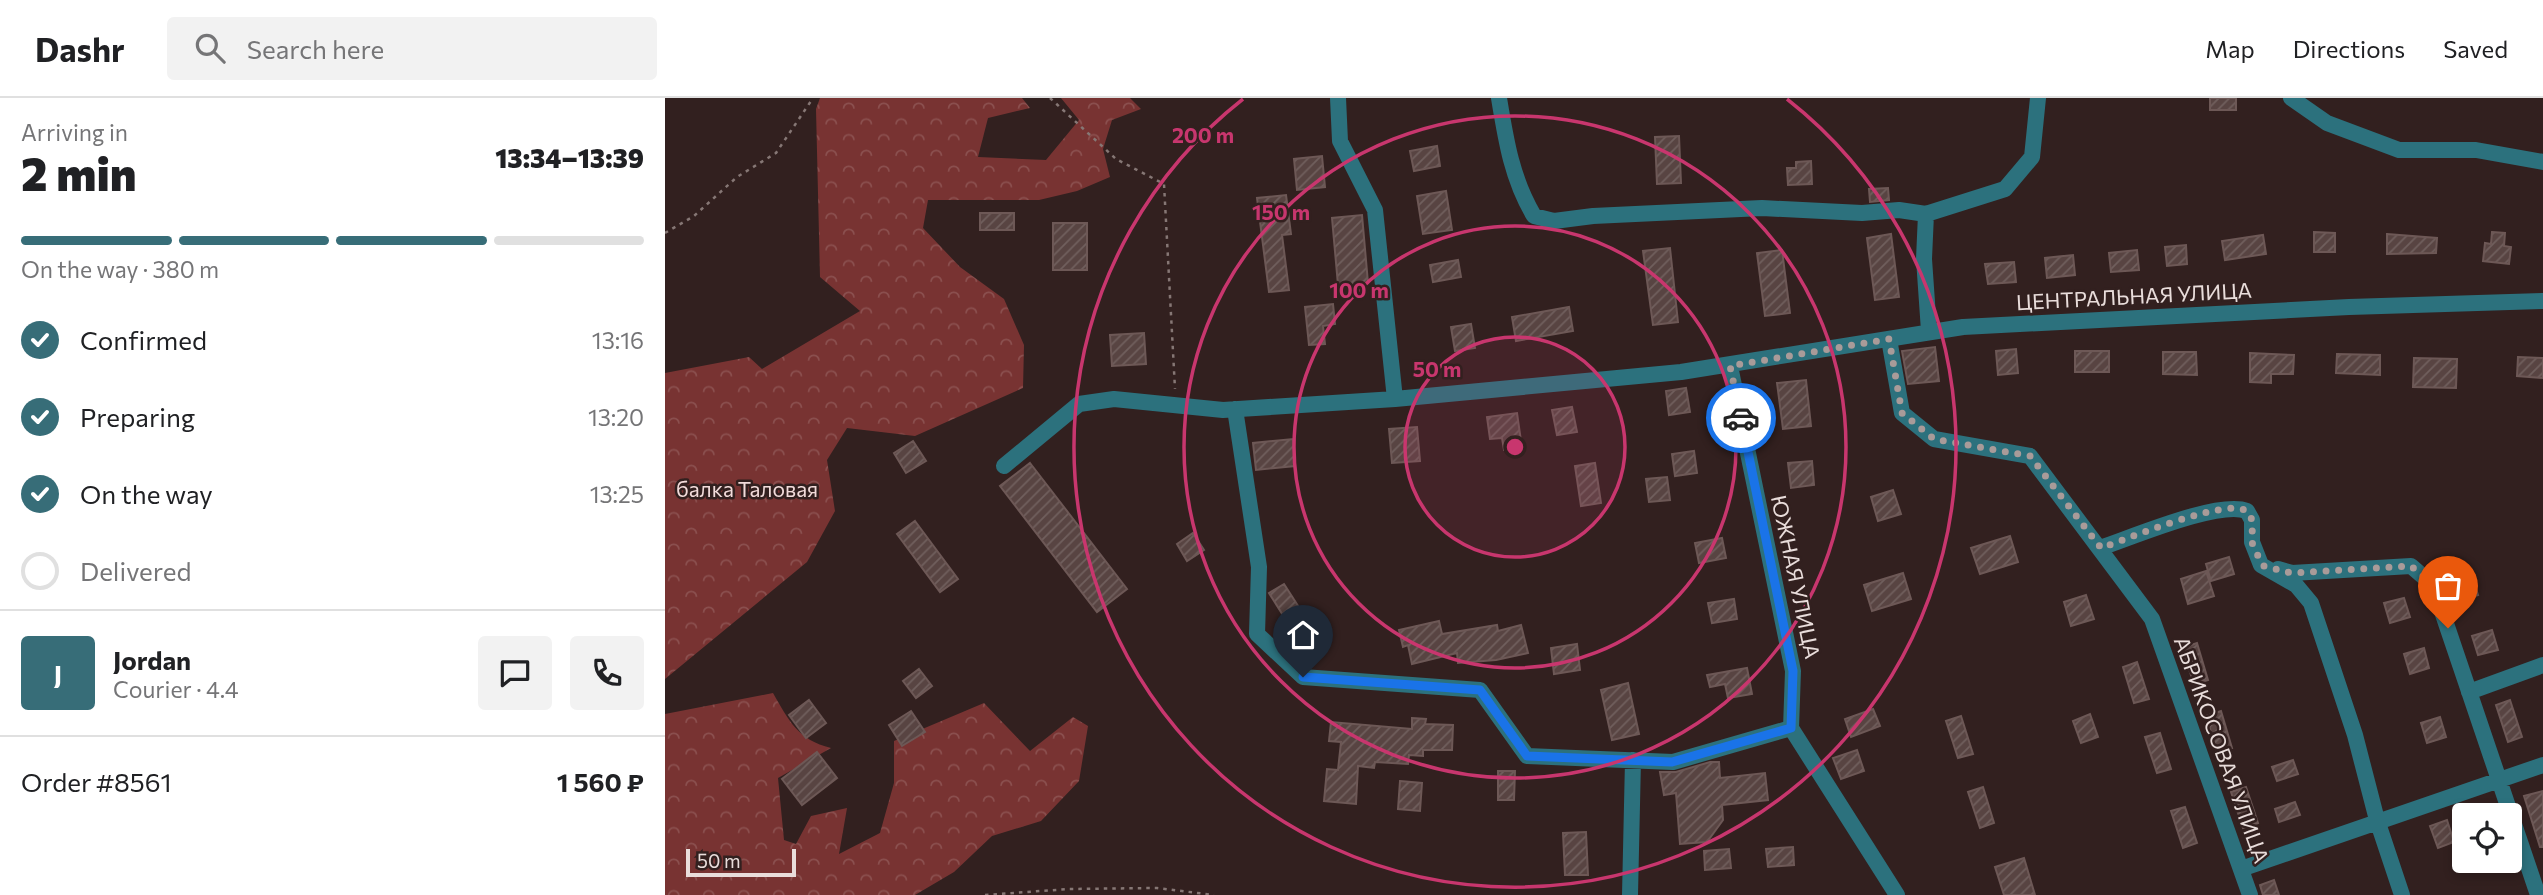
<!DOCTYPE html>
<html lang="en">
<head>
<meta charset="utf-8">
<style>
  body { margin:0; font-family:Commissioner,sans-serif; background:#f2f2f2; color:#202124; height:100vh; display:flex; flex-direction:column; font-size:26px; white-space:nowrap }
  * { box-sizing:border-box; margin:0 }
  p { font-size:23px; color:#757577 }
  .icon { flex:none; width:38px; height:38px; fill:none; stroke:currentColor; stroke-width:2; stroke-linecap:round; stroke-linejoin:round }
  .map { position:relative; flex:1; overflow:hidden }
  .panel { display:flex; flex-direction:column; background:#fff; width:665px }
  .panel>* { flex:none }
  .buttons { position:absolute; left:1787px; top:705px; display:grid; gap:14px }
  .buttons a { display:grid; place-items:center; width:70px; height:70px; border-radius:7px; background:#fff; box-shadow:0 4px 10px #0003; font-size:35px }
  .scale { position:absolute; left:21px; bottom:18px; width:110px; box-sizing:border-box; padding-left:7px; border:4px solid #e9dddb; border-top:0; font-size:19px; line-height:24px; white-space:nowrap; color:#e9dddb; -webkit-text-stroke:5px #32201f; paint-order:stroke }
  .pin { position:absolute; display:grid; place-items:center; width:60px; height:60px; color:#fff; margin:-72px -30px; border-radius:50% 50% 50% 0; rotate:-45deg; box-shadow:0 0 7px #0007 }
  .pin .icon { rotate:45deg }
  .courier { position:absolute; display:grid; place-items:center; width:70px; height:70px; margin:-35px; border:5px solid #1a73e8; border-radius:50%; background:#fff; color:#222; box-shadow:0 2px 9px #0007 }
  .overview em { font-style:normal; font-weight:800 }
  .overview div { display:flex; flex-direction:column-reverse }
  .overview { display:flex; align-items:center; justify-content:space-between; height:119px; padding:0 21px }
  h1 { font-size:46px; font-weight:800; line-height:52px }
  .bar { display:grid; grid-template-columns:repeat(4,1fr); gap:10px 7px; align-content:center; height:84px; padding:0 21px }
  .bar i { height:9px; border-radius:5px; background:#e0e0e0 }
  .bar .active { background:#376d78 }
  .bar p { grid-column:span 4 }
  .line { display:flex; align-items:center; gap:18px; padding:0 21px; border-top:2px solid #e0e0e0 }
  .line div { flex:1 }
  .round { display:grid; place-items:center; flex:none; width:74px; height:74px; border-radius:7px; background:#f2f2f2 }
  ol { padding:0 21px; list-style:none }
  li { display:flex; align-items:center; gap:21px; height:77px }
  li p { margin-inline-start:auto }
  li .icon { padding:7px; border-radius:50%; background:#376d78; color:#fff; stroke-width:4 }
  li:last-child { color:#757577 }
  li i { width:38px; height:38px; border:4px solid #e0e0e0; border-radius:50% }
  header { display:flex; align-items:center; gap:42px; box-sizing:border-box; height:98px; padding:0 35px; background:#fff; border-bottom:2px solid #e0e0e0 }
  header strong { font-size:33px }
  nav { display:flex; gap:38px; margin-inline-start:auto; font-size:24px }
  .search { width:490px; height:63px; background:#f2f2f2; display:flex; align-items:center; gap:18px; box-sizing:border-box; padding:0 24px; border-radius:7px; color:#757577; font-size:26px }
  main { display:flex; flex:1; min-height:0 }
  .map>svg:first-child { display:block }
  .forest { fill:url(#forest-crowns) }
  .building { fill:url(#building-hatch); stroke:#6d5856; stroke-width:2 }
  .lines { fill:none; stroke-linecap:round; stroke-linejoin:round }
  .path { stroke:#867775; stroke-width:2.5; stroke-dasharray:3.5 5; stroke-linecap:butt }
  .minor { stroke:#2c717d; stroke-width:16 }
  .done { stroke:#a99b99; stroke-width:7; stroke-dasharray:0 12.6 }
  .route { stroke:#1a73e8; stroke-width:9 }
  .ring { fill:none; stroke:#c8366e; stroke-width:3.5 }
  .labels { text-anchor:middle; stroke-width:5; stroke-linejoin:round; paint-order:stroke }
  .street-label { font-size:21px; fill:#e9dddb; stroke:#32201f }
  .park-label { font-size:21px; fill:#f2dbda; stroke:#32201f }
  .centre { fill:#c8366e; stroke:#32201f; stroke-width:3.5 }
  .ring-label { font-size:21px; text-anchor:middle; font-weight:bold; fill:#c8366e; stroke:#32201f; stroke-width:5; stroke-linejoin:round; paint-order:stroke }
</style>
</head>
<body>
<header>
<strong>Dashr</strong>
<div class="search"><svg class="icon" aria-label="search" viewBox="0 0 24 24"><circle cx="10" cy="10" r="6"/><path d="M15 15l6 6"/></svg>Search here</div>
<nav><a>Map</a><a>Directions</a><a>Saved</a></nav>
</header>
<main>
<section class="panel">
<div class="overview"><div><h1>2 min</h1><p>Arriving in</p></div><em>13:34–13:39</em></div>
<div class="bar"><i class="active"></i><i class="active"></i><i class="active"></i><i></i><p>On the way · 380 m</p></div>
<ol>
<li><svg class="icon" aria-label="check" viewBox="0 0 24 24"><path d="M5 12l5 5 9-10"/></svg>Confirmed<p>13:16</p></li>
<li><svg class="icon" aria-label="check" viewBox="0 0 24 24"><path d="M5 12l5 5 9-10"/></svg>Preparing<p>13:20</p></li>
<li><svg class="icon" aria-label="check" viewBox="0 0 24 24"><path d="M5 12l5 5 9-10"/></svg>On the way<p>13:25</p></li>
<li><i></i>Delivered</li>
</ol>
<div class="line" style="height:126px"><b class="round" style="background:#376d78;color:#fff">J</b><div><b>Jordan</b><p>Courier · 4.4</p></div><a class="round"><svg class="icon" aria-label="chat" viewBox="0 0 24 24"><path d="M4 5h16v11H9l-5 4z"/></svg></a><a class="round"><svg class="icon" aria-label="phone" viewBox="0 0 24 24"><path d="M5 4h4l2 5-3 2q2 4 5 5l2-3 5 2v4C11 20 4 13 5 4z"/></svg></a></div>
<div class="line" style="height:91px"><div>Order #8561</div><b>1 560 ₽</b></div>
</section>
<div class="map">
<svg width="1878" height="797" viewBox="0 0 1878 797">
  <defs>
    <pattern id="forest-crowns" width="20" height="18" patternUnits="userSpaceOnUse" patternTransform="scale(1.75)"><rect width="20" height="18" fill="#783332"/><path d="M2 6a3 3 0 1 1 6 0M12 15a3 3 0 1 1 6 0" fill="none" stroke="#8b504f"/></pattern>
    <pattern id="building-hatch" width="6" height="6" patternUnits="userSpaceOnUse" patternTransform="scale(1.75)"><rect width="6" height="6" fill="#584442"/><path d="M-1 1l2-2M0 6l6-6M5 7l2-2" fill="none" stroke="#705f5d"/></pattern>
  </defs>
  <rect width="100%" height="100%" fill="#32201f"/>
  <path class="forest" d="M155,0H357L365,10L323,20L313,59L381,62L414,22L396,0H465L476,11L447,22L438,51L445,79L412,93L374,102H263L258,130L295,169L339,201L359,247L358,290L250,338L182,330L162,362L170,413L142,464L0,581V275L84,259L97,271L195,213L155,179L151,11Z
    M108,595C124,623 133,642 166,650L113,680L119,742L131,746L146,718L182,710L174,756L215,735L229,685V643L319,605L365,653L408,619L423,628L414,683L376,723L327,738L289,774L250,797H0V616Z"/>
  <path class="building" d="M1545,0H1571V12H1545Z
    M1014,38L1016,85L992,86L990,39Z
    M772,48L775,68L749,73L745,53Z
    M657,58L660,89L632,92L629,61Z
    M1146,63L1147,86L1123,87L1122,70H1131V64Z
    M1223,90L1224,102L1205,104L1204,91Z
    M781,93L787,132L758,136L752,98Z
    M621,97L626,136L617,137L624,192L604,194L592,100Z
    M315,115H349V132H315Z
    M697,117L703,185L673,187L667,120Z
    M388,125H422V172H388Z
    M1649,134L1670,135V154H1649Z
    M1827,134L1840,135L1839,148L1846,149L1844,166L1818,163L1820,145L1826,146Z
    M1226,136L1234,199L1210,202L1202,140Z
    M1722,136L1772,140L1771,155L1722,156Z
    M1598,137L1601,156L1560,162L1557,143Z
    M1521,147L1522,166L1502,168L1500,149Z
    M1005,150L1013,224L988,227L978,153Z
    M1117,152L1125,215L1100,218L1092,155Z
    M1472,152L1474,172L1446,174L1444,155Z
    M1408,157L1410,177L1382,180L1380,160Z
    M793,162L796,179L768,184L765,167Z
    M1349,164L1351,184L1323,186L1320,166Z
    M668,206L670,226L658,228L660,246L644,247L640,209Z
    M904,209L908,233L851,243L847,219Z
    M806,226L810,250L790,253L786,229Z
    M479,235L481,266L447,268L445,237Z
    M1270,249L1274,283L1243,286L1237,253Z
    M1351,251L1353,275L1333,277L1331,253Z
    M1410,253H1444V274H1410Z
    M1498,254H1531L1532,277L1498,276Z
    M1585,255L1629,257L1628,276H1606V285L1585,284Z
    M1672,256L1715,257V277L1671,275Z
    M1853,259L1878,260V280L1852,278Z
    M1749,260L1792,261L1791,290L1748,289Z
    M1141,282L1146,328L1118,331L1112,285Z
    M1021,290L1025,314L1004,317L1001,293Z
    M907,309L912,334L892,337L887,312Z
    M852,315L857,350L839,352L837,340L825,341L822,319Z
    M752,329L755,363L727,365L724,331Z
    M628,341L630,368L591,372L588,345Z
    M248,343L261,363L241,375L229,355Z
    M1029,353L1032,375L1010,378L1007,356Z
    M1147,363L1149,387L1126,390L1123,365Z
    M365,365L462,491L432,514L335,388Z
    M930,365L936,405L916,408L910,368Z
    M1002,379L1005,402L984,404L981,381Z
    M1228,392L1236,416L1213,423L1206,399Z
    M250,423L293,481L275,494L232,436Z
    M528,435L539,452L522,463L512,446Z
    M1345,438L1353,464L1315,476L1306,450Z
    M1057,440L1061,460L1034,465L1030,445Z
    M1564,459L1569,476L1546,483L1541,466Z
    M1541,473L1549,498L1523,506L1516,481Z
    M1238,475L1246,501L1207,513L1199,487Z
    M1807,477L1813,497L1794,503L1788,483Z
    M619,486L653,539L638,549L604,495Z
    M1421,497L1429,521L1406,528L1399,504Z
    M1739,500L1745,519L1725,525L1719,505Z
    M1069,501L1072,521L1047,525L1043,505Z
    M774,523L777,536L832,527L833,533L856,527L863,555L831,562L793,565L792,555L747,566L743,547L738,549L734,532Z
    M1827,532L1833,552L1813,557L1807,538Z
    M1532,545L1543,582L1529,586L1517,550Z
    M912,546L915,572L889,576L886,550Z
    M1759,550L1764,570L1745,576L1739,556Z
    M1472,564L1484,601L1469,605L1458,569Z
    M1082,570L1087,596L1063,600L1060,586L1045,589L1042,577Z
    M254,571L267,588L251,600L238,583Z
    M963,585L974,636L947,642L936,592Z
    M144,602L161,625L141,640L124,617Z
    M1845,602L1857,639L1843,644L1831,607Z
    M1208,611L1215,628L1186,639L1180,621Z
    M246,613L260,634L237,648L224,627Z
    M1556,613L1567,650L1552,654L1541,618Z
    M1425,616L1433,639L1416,645L1408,623Z
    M1296,618L1308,656L1293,660L1281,623Z
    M1775,619L1781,639L1762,645L1756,625Z
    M747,620L761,621L760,626L788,627L787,652H758V658L744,657L743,666L710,664L709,670L693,668L691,706L659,703L662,671L673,672L676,644L664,643L666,624L747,631Z
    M1495,635L1506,671L1492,675L1480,639Z
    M1192,652L1199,673L1176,681L1168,660Z
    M152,654L172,680L137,707L117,681Z
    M1628,662L1633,676L1612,683L1607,669Z
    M1045,664H1054L1055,680L1100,675L1103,702L1057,707L1058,722L1042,744L1015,746L1011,695L999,697L995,674H1011Z
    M833,673H850L849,702H833Z
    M735,683L757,685L755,713L733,711Z
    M1318,689L1329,725L1315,730L1303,694Z
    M1581,689L1593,725L1578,730L1566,694Z
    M1878,693V749H1875L1859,698Z
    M1630,704L1635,717L1614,724L1610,711Z
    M1520,709L1532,745L1518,750L1506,713Z
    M1782,722L1789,744L1773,750L1765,728Z
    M921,734L923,777H900L898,735Z
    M1128,749L1129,767L1103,769L1101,751Z
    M1064,751L1066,770L1040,772L1039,753Z
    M1359,760L1370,797H1339L1330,769Z
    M1609,782L1614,797H1598L1595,787Z"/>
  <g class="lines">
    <path class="path" d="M385,0L451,61L499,86L510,291
      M0,135L29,118L72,79L111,55L148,0
      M320,797L404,791L492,790L549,797"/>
    <path class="minor" d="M673,0L675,43L710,112L730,301
      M834,0C841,43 847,81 869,118L889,123L928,118L1097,110L1197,115L1234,112L1261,116
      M1626,0L1662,25L1734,52H1811L1878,64
      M1264,233L1259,161L1261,116L1340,91L1367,59L1373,0
      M1224,241L1237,315L1269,341L1365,358L1487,521L1585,797
      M1065,268L1128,573L1126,630L1232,797
      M570,311L594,469L592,536L638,579L815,592L862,658L1008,664L1126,630
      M339,368L414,306L449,301L558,312L730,301L1016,274L1298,229L1684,209L1878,203
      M1435,450C1468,439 1554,402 1582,413L1587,422V444L1596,467L1631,487L1646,505L1690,637L1712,722L1737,797
      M1613,471L1627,475L1746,468L1768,487L1873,797
      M1804,594L1878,567
      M1576,771L1878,667
      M965,797L968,662"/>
  </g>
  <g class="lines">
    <path class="done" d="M1076,320L1065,268L1224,241L1237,315L1269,341L1365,358L1436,450C1459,442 1564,399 1581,413C1591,421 1586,434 1587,444C1589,452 1595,461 1599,468L1626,475L1746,468L1768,487L1783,530"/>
    <path class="route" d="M638,579L815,592L862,658L1007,664L1126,630L1128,573L1076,320"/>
  </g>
  <circle cx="850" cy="349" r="110" fill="#c8366e" fill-opacity=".12"/>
  <g class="ring">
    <circle cx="850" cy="349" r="110"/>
    <circle cx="850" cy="349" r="221"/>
    <circle cx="850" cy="349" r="331"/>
    <path d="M1122 1A441 441 0 1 1 578 1"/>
  </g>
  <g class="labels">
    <g class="street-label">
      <text transform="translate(1469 199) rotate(-3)" y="7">ЦЕНТРАЛЬНАЯ УЛИЦА</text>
      <text transform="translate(1130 479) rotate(78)" y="7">ЮЖНАЯ УЛИЦА</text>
      <text transform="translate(1556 652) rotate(70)" y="7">АБРИКОСОВАЯ УЛИЦА</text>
    </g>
    <g class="park-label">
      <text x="82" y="399">балка Таловая</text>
    </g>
  </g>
  <circle cx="850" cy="349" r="10" class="centre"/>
  <g class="ring-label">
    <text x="538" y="45">200 m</text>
    <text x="616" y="122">150 m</text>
    <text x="694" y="200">100 m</text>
    <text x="772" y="279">50 m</text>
  </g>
</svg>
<div class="buttons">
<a><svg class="icon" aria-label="locate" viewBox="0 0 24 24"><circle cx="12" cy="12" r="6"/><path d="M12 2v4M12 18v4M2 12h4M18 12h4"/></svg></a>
</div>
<div class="scale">50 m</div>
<div class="pin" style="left:1783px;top:530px;background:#ea580c"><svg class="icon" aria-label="bag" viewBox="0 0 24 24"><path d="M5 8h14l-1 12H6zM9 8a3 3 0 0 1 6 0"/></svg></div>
<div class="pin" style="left:638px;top:579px;background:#1f2937"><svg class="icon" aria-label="home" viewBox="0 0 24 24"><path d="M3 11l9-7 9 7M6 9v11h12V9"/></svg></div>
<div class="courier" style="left:1076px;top:320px"><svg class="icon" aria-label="car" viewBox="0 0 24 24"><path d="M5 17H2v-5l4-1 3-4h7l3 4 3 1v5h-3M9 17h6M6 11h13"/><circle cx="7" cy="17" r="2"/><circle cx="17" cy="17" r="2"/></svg></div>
</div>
</main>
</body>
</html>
